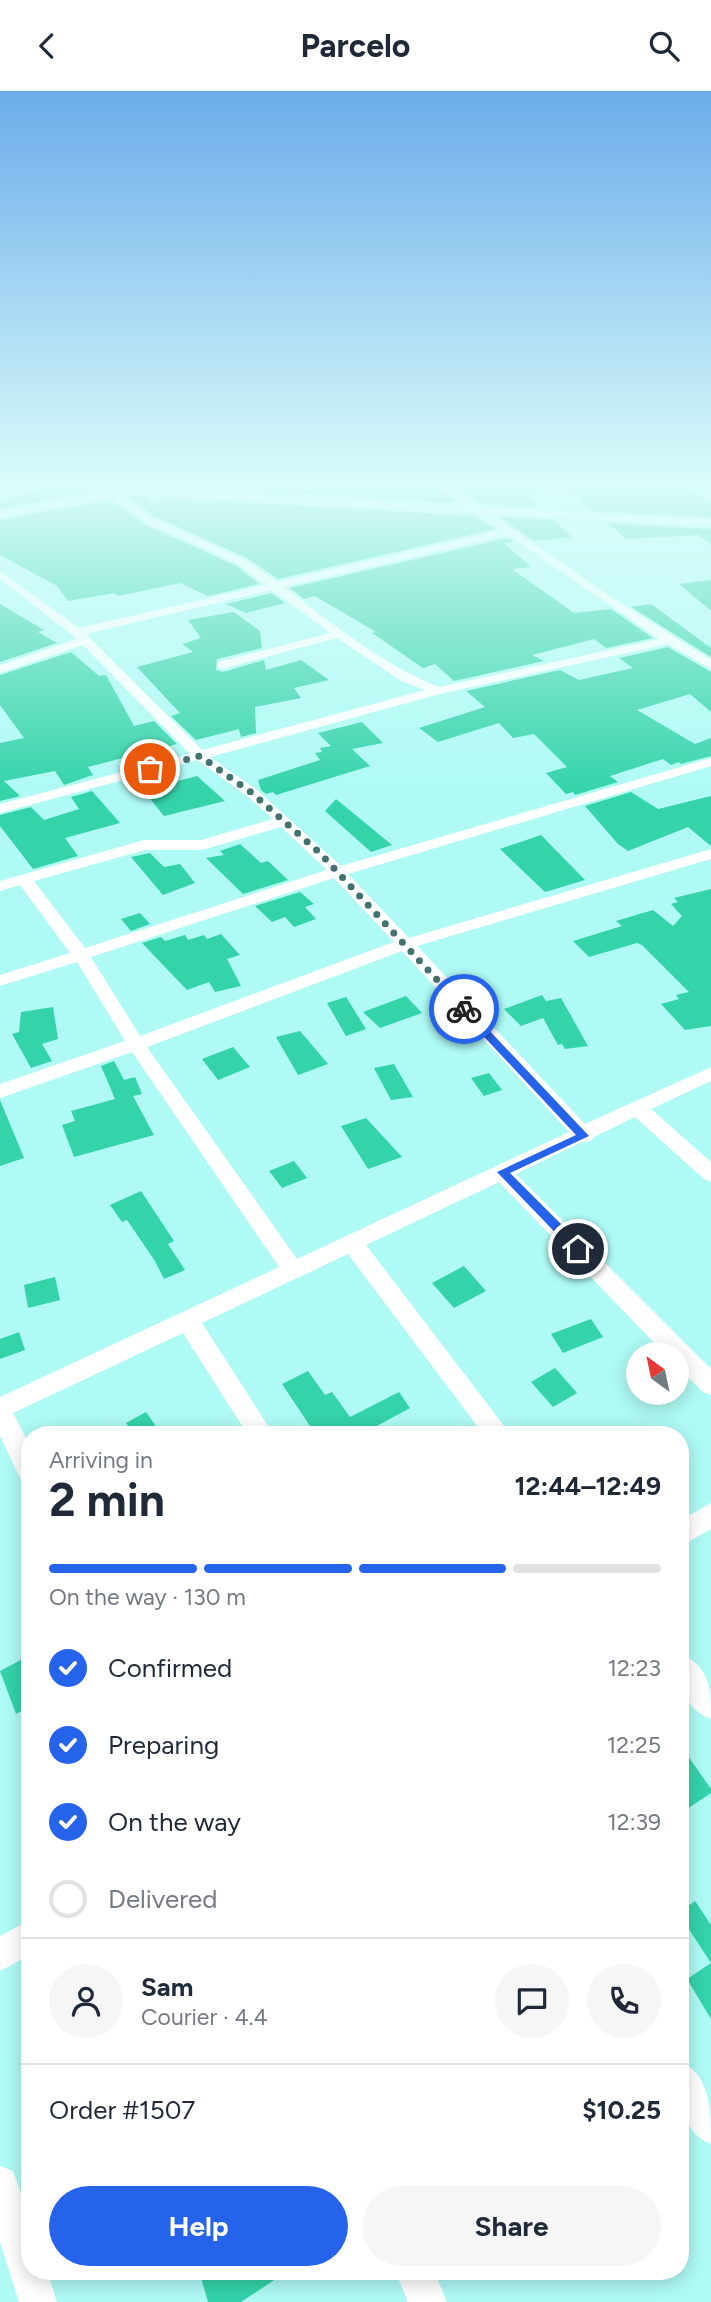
<!DOCTYPE html>
<html lang="en">
<head>
<meta charset="utf-8">
<style>
  body { margin:0; font-family:Figtree,sans-serif; background:#f6f6f7; color:#1f2937; height:100vh; display:flex; flex-direction:column; font-size:26px; white-space:nowrap }
  * { box-sizing:border-box; margin:0 }
  p { font-size:23px; color:#747a83 }
  .icon { flex:none; width:38px; height:38px; fill:none; stroke:currentColor; stroke-width:2; stroke-linecap:round; stroke-linejoin:round }
  .map { position:relative; flex:1; overflow:hidden }
  .details { position:absolute; left:21px; top:1335px; width:668px; height:854px; display:flex; flex-direction:column; background:#fff; border-radius:28px; box-shadow:0 4px 18px #0003 }
  .details>* { flex:none }
  .needle { width:46px; rotate:327deg }
  .tools { position:absolute; left:626px; top:1251px; display:grid; gap:14px }
  .tools a { display:grid; place-items:center; width:63px; height:63px; border-radius:50%; background:#fff; box-shadow:0 4px 18px #0003; font-size:35px }
  .pin { position:absolute; display:grid; place-items:center; width:60px; height:60px; color:#fff; margin:-30px; border:4px solid #fff; border-radius:50%; box-shadow:0 2px 7px #0007 }
  .courier { position:absolute; display:grid; place-items:center; width:70px; height:70px; margin:-35px; border:5px solid #2563eb; border-radius:50%; background:#fff; color:#222; box-shadow:0 2px 9px #0007 }
  .summary em { font-style:normal; font-weight:700 }
  .summary div { display:flex; flex-direction:column-reverse }
  .summary { display:flex; align-items:center; justify-content:space-between; height:119px; padding:0 28px }
  h1 { font-size:46px; font-weight:700; line-height:52px }
  .bar { display:grid; grid-template-columns:repeat(4,1fr); gap:10px 7px; align-content:center; height:84px; padding:0 28px }
  .bar i { height:9px; border-radius:5px; background:#e0e1e3 }
  .bar .selected { background:#2563eb }
  .bar p { grid-column:span 4 }
  .line { display:flex; align-items:center; gap:18px; padding:0 28px; border-top:2px solid #e0e1e3 }
  .line div { flex:1 }
  .round { display:grid; place-items:center; flex:none; width:74px; height:74px; border-radius:37px; background:#f6f6f7 }
  ol { padding:0 28px; list-style:none }
  li { display:flex; align-items:center; gap:21px; height:77px }
  li p { margin-inline-start:auto }
  li .icon { padding:7px; border-radius:50%; background:#2563eb; color:#fff; stroke-width:4 }
  li:last-child { color:#747a83 }
  li i { width:38px; height:38px; border:4px solid #e0e1e3; border-radius:50% }
  .primary-button { display:flex; gap:14px; margin-top:auto; padding:14px 28px }
  .primary-button a { flex:1; height:80px; border-radius:42px; background:#2563eb; color:#fff; font-size:28px; font-weight:700; line-height:80px; text-align:center }
  .primary-button a+a { background:#f6f6f7; color:#1f2937 }
  header { display:flex; justify-content:space-between; align-items:center; height:91px; padding:0 28px; background:#fff; font-size:32px; font-weight:700 }
  .map>svg:first-child { display:block }
  .building { fill:#34d3a9 }
  .lines { fill:none; stroke-linecap:round; stroke-linejoin:round }
  .minor { fill:#fff; fill-rule:evenodd }
  .route { fill:#2563eb }
  .done { stroke:#437370; stroke-width:7; stroke-dasharray:0 12.6 }
</style>
</head>
<body>
<header><svg class="icon" aria-label="back" viewBox="0 0 24 24"><path d="M15 5l-7 7 7 7"/></svg>Parcelo<svg class="icon" aria-label="search" viewBox="0 0 24 24"><circle cx="10" cy="10" r="6"/><path d="M15 15l6 6"/></svg></header>
<div class="map">
<svg width="711" height="2211" viewBox="0 0 711 2211">
  <rect width="100%" height="100%" fill="#affaf5"/>
  <path class="building" d="M62,391H76L103,398L0,418V411Z
    M193,391L274,392L276,397H288L289,400L378,395L376,391H428L457,412L201,397Z
    M448,391H542L528,407L539,417L482,413Z
    M559,391H670L711,410V426L593,420Z
    M127,405L146,406L151,411L171,407L475,425L495,438L278,488L247,467L156,426Z
    M110,409L146,434L237,475L259,493L208,505L180,492L118,505L115,502L68,510L57,495L0,464V429Z
    M500,426L553,429L572,446L534,450Z
    M607,432L711,438V453L698,444L627,448Z
    M507,447L514,451L504,452L531,476L512,478L574,522L611,518L653,547L606,557L594,548L532,564L544,570L454,590L435,573L423,577L372,542L376,541L315,505L304,508L290,497Z
    M711,489V520L679,493Z
    M271,502L285,512L246,522L226,513Z
    M0,513L44,539L38,541L57,552L0,571Z
    M651,513L711,557V566L631,516Z
    M234,521L260,540L262,557L217,568L216,579L223,581L264,569L266,579L301,569L329,589L294,597L301,607L255,616L256,642L241,646L239,638L196,649L171,625L180,622L137,576L193,561L182,553L201,547L188,529Z
    M668,556L711,581V621L690,603L637,619L695,653L711,647V665L681,673L679,671L671,674L663,668L610,685L618,691L575,704L573,701L566,703L546,682L567,676L534,643L513,647L499,632L438,651L419,637L485,616L466,600L560,579L579,589L633,577L619,567Z
    M71,561L99,585L106,584L134,635L154,630L177,653L88,676L93,684L64,694L55,680L4,690L20,705L0,710V652L24,647L0,614V584Z
    M362,631L383,652L352,658L370,675L276,704L273,701L266,703L261,699L258,689L320,669L315,662L322,661L320,657L331,655L318,642Z
    M197,685L225,710L164,725L143,699Z
    M92,700L120,732L65,747L78,765L33,778L0,735V724L31,716L44,729L79,718L71,706Z
    M631,701L658,718L711,705V755L688,736L628,760L618,753L585,715Z
    M336,708L392,754L371,761L325,720Z
    M541,744L585,789L545,801L500,758Z
    M240,753L261,772L268,770L288,789L243,803L206,767L224,764L220,760Z
    M150,762L164,776L180,773L195,792L163,804L131,766Z
    M711,798V935L685,939L661,913L679,908L676,904L689,901L642,854L637,852L589,866L573,850L622,835L616,830L653,819L673,835L682,825L671,813L678,811L674,807Z
    M300,801L314,813L305,816L316,828L294,836L285,826L272,831L255,815Z
    M140,822L150,833L131,840L121,828Z
    M221,843L240,864L227,868L241,895L215,901L209,891L187,899L142,852L161,846L165,850L185,844L188,849L204,844L207,848Z
    M542,904L546,910L561,907L588,955L565,958L562,953L558,954L543,927L521,935L504,918Z
    M406,905L422,922L380,937L363,921Z
    M346,906L366,938L346,945L327,912Z
    M53,916L58,948L42,953L52,970L31,977L12,943L19,941L21,921Z
    M300,940L328,973L298,984L276,946Z
    M233,956L250,976L218,989L202,968Z
    M114,970L124,989L135,986L142,1003L133,1005L154,1044L74,1066L62,1034L75,1030L71,1020L115,1008L101,975Z
    M394,973L413,1006L391,1009L374,977Z
    M489,982L502,999L484,1005L471,987Z
    M0,1009L24,1067L0,1075Z
    M366,1027L402,1066L368,1078L341,1035Z
    M294,1070L307,1087L282,1097L269,1080Z
    M141,1100L174,1150L168,1153L185,1179L164,1188L155,1170L127,1129L122,1131L110,1114Z
    M464,1175L486,1200L454,1217L432,1192Z
    M55,1186L60,1209L28,1217L24,1194Z
    M591,1228L603,1246L563,1262L551,1243Z
    M19,1241L25,1259L0,1268V1248Z
    M555,1277L577,1302L553,1316L531,1291Z
    M308,1280L325,1304L332,1301L350,1326L399,1301L410,1317L375,1336L380,1344H316L282,1293Z
    M146,1321L162,1344H135L126,1332Z
    M30,1564V1615L16,1623L0,1580Z
    M681,1655L711,1698V1702L681,1722Z
    M695,1810L711,1834V1928L687,1888L711,1872L681,1826V1820Z
    M199,2180H288L241,2211H208Z"/>
  <g class="lines">
    <path class="minor" d="M431,391H443L481,416L711,429V435L491,423L608,504L711,569V578L668,553L440,603L210,666L257,699L341,775L711,667V675L348,783L409,847L711,758V768L417,855L585,1033L711,976V990L651,1018L711,1071V1091L704,1088L635,1026L594,1046L591,1050L582,1051L516,1083L711,1278V1304L703,1301L677,1275V1264H666L499,1091L366,1154L511,1344H484L348,1163L202,1232L274,1344H248L183,1242L13,1322L30,1355V1392L21,1389L0,1345V1306L279,1176L132,961L0,1007V993L125,950L77,871L0,895V884L70,862L20,794L0,800V790L144,749H201L273,728L247,705L197,669L0,722V713L190,663L83,554L0,582V574L77,548L0,488V480L79,537L265,494L238,473L147,432L111,406L0,427V421L129,396L466,415ZM129,402L476,422L501,439L277,491L246,469L155,428L121,404ZM508,444L659,548L439,596C382,573 333,533 284,496ZM272,499L330,542L218,571V577L222,578L337,547L401,590L425,599L202,659L86,543ZM281,736L327,779L85,857L34,790L145,759H202ZM334,787L394,851L140,945L91,866ZM402,860L569,1041L297,1168L147,956Z
      M711,1412V1438L681,1455V1429Z
      M681,1563C711,1576 711,1600 711,1628C681,1616 680,1591 681,1563Z
      M30,1829V1864L0,1880V1845Z
      M681,1971C711,1984 711,2021 711,2053C677,2039 681,2002 681,1971Z
      M0,2075L13,2080L30,2128V2180H47L57,2211H19L0,2151Z
      M395,2180H434L447,2211H408Z"/>
  </g>
  <linearGradient id="sky" x2="0" y2="1"><stop stop-color="#6baceb"/><stop offset="0.56" stop-color="#dbfdfa"/><stop offset="1" stop-color="#dbfdfa" stop-opacity="0"/></linearGradient>
  <rect width="711" height="701" fill="url(#sky)"/>
  <path class="route" d="M461,916H467L589,1045L510,1082L583,1155V1161H574L497,1081L576,1044L461,921Z"/>
  <g class="lines">
    <path class="done" d="M150,678L200,665L252,702L320,762L464,918"/>
  </g>
</svg>
<div class="tools">
<a><svg class="needle" viewBox="-14 -14 28 28"><path d="M0-13l5 13h-10z" fill="#e53935"/><path d="M0 13l5-13h-10z" fill="#747a83"/></svg></a>
</div>
<div class="pin" style="left:150px;top:678px;background:#ea580c"><svg class="icon" aria-label="bag" viewBox="0 0 24 24"><path d="M5 8h14l-1 12H6zM9 8a3 3 0 0 1 6 0"/></svg></div>
<div class="pin" style="left:578px;top:1158px;background:#1f2937"><svg class="icon" aria-label="home" viewBox="0 0 24 24"><path d="M3 11l9-7 9 7M6 9v11h12V9"/></svg></div>
<div class="courier" style="left:464px;top:918px"><svg class="icon" aria-label="bike" viewBox="0 0 24 24"><circle cx="6" cy="16" r="4"/><circle cx="18" cy="16" r="4"/><path d="M6 16l4-8h5l3 8M10 8l3 8H6M13 5h3"/></svg></div>
<section class="details">
<div class="summary"><div><h1>2 min</h1><p>Arriving in</p></div><em>12:44–12:49</em></div>
<div class="bar"><i class="selected"></i><i class="selected"></i><i class="selected"></i><i></i><p>On the way · 130 m</p></div>
<ol>
<li><svg class="icon" aria-label="check" viewBox="0 0 24 24"><path d="M5 12l5 5 9-10"/></svg>Confirmed<p>12:23</p></li>
<li><svg class="icon" aria-label="check" viewBox="0 0 24 24"><path d="M5 12l5 5 9-10"/></svg>Preparing<p>12:25</p></li>
<li><svg class="icon" aria-label="check" viewBox="0 0 24 24"><path d="M5 12l5 5 9-10"/></svg>On the way<p>12:39</p></li>
<li><i></i>Delivered</li>
</ol>
<div class="line" style="height:126px"><a class="round"><svg class="icon" aria-label="person" viewBox="0 0 24 24"><circle cx="12" cy="8" r="4"/><path d="M4 21q1-7 8-7t8 7"/></svg></a><div><b>Sam</b><p>Courier · 4.4</p></div><a class="round"><svg class="icon" aria-label="chat" viewBox="0 0 24 24"><path d="M4 5h16v11H9l-5 4z"/></svg></a><a class="round"><svg class="icon" aria-label="phone" viewBox="0 0 24 24"><path d="M5 4h4l2 5-3 2q2 4 5 5l2-3 5 2v4C11 20 4 13 5 4z"/></svg></a></div>
<div class="line" style="height:91px"><div>Order #1507</div><b>$10.25</b></div>
<div class="primary-button"><a>Help</a><a>Share</a></div>
</section>
</div>
</body>
</html>
